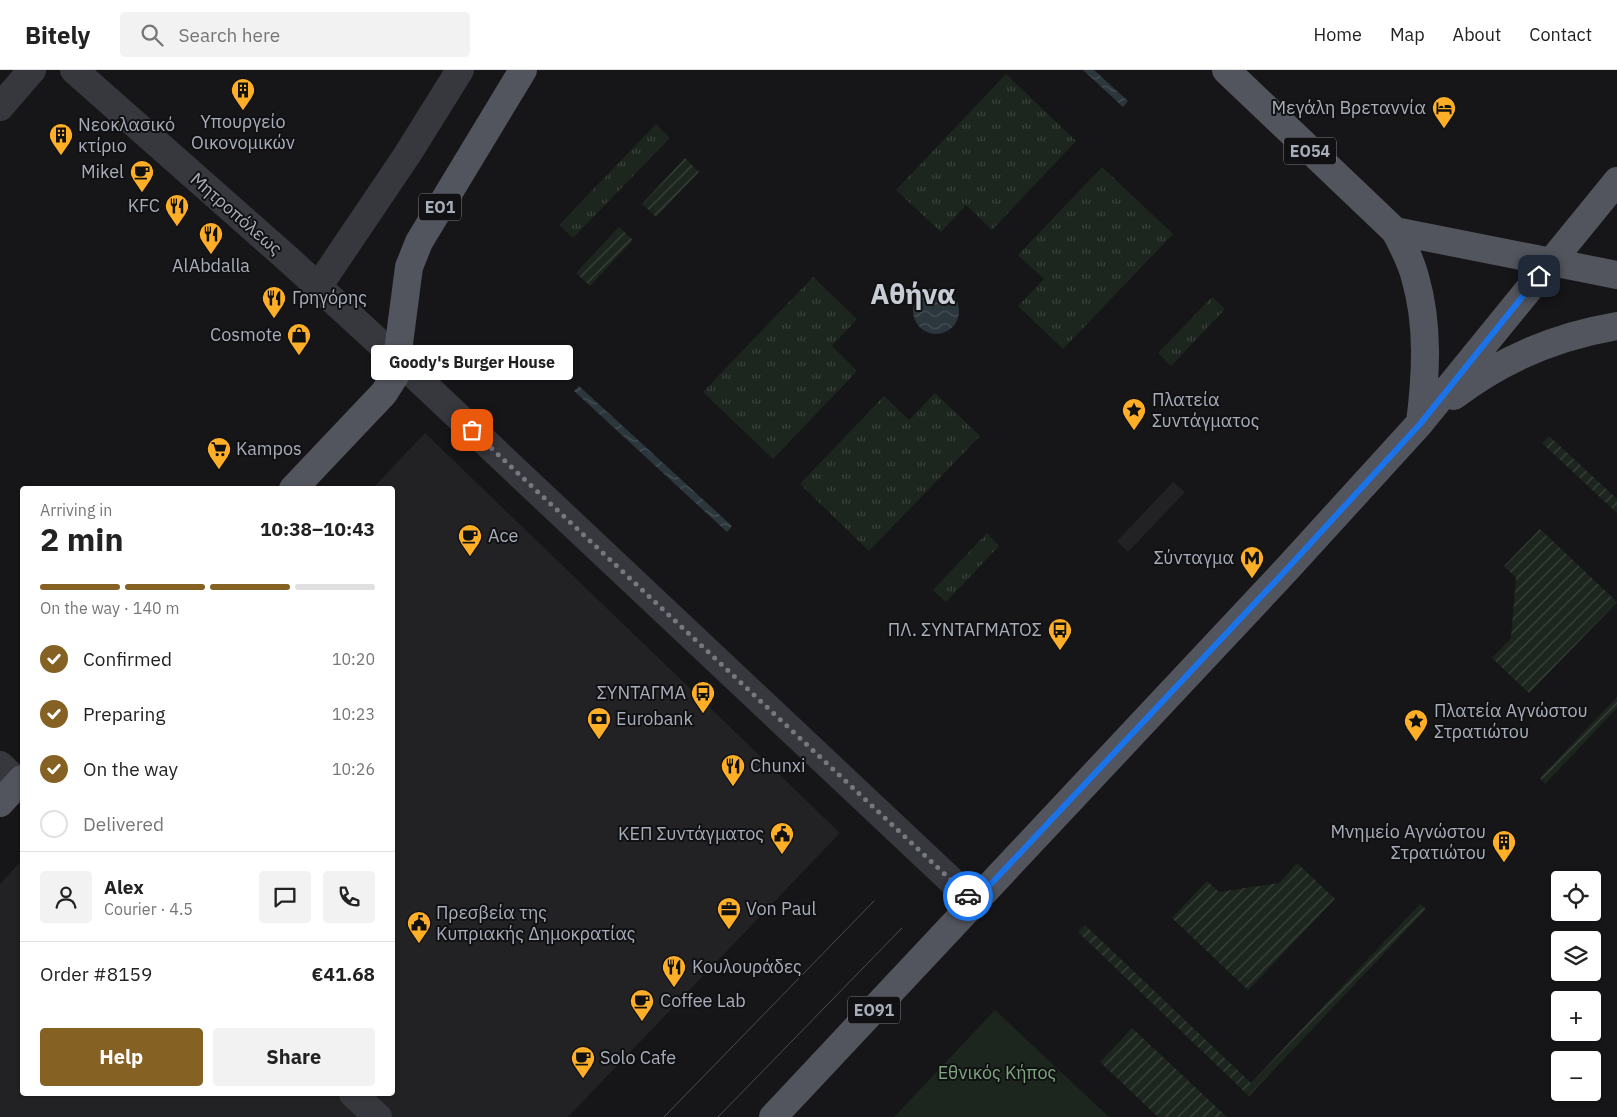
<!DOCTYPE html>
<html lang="en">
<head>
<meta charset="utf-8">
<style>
  body { margin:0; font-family:"IBM Plex Sans",sans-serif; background:#f2f2f2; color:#222; height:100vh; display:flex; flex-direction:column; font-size:19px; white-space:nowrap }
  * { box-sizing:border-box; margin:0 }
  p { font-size:16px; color:#767676 }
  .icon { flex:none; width:28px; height:28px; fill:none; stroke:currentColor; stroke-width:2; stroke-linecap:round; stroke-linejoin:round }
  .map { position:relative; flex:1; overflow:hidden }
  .sheet { position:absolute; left:20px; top:416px; width:375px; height:610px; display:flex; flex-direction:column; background:#fff; border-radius:5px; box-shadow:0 1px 4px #0004 }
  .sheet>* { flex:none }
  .tools { position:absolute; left:1551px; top:801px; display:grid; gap:10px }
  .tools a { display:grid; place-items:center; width:50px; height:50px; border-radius:5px; background:#fff; box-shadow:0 1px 4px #0004; font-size:25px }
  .pin { position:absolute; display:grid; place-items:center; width:42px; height:42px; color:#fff; margin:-21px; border-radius:10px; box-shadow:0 2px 8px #0006 }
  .courier { position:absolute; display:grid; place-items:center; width:50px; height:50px; margin:-25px; border:4px solid #1a73e8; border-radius:50%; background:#fff; color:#222; box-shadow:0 1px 6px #0007 }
  .bubble { position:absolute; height:35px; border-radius:5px; background:#fff; box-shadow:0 1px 4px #0004; font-size:16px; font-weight:700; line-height:35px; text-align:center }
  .head em { font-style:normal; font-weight:700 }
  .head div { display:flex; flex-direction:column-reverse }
  .head { display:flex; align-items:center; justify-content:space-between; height:85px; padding:0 20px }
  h1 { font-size:32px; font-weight:700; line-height:38px }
  .bar { display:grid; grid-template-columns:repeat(4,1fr); gap:8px 5px; align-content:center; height:60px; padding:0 20px }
  .bar i { height:6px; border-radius:4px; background:#e0e0e0 }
  .bar .selected { background:#856124 }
  .bar p { grid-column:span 4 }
  .line { display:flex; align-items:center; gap:12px; padding:0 20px; border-top:1px solid #e0e0e0 }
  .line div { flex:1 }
  .round { display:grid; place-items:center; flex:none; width:52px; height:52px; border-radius:5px; background:#f2f2f2 }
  ol { padding:0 20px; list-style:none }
  li { display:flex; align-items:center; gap:15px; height:55px }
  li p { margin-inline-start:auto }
  li .icon { padding:5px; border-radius:50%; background:#856124; color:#fff; stroke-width:4 }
  li:last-child { color:#767676 }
  li i { width:28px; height:28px; border:2px solid #e0e0e0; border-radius:50% }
  .primary-button { display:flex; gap:10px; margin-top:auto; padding:10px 20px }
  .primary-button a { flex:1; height:58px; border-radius:5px; background:#856124; color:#fff; font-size:20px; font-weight:700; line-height:58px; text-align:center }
  .primary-button a+a { background:#f2f2f2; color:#222 }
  header { display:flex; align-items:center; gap:30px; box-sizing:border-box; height:70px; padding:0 25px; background:#fff; border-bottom:1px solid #e0e0e0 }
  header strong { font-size:24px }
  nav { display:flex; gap:28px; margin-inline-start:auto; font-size:18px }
  .search { width:350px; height:45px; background:#f2f2f2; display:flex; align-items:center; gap:12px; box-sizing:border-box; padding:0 18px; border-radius:5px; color:#767676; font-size:19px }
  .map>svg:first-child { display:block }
  .built { fill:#222225 }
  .grass { fill:url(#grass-tufts) }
  .park { fill:#1d261e }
  .garden { fill:url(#garden-furrows) }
  .water { fill:url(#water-waves) }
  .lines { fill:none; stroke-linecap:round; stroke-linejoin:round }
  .minor { stroke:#36383d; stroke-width:28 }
  .major { stroke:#52555d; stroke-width:28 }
  .tram { stroke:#494c53; stroke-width:1 }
  .done { stroke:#747881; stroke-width:5; stroke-dasharray:0 9 }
  .route { stroke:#1a73e8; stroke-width:6 }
  .labels { text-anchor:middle; stroke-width:4; stroke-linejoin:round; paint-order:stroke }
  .shield { fill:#111113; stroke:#7a7e87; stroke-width:1 }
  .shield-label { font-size:16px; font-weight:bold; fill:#a7adb9 }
  .poi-label { font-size:18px; fill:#a7adb9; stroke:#111113; text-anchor:start }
  .street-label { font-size:18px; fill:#a7adb9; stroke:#111113 }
  .park-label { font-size:18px; fill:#7ca67d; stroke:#111113 }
  .town-label { font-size:28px; font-weight:bold; fill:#c8ccd5; stroke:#111113 }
</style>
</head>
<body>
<header>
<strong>Bitely</strong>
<div class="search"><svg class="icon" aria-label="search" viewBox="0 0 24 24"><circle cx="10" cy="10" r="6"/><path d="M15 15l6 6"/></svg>Search here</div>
<nav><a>Home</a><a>Map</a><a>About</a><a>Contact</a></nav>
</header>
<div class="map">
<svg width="1617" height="1047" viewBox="0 0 1617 1047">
  <defs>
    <pattern id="grass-tufts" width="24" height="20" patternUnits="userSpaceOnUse" patternTransform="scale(1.25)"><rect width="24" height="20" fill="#1d261e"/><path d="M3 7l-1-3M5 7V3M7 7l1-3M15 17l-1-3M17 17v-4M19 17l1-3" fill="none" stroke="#3b433d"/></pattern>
    <pattern id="garden-furrows" width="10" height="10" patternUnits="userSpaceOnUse" patternTransform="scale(1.25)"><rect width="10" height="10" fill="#1d261e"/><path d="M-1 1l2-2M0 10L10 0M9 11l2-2" fill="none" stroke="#3b433d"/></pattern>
    <pattern id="water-waves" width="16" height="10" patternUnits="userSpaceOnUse" patternTransform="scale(1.25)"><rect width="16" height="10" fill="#2b363d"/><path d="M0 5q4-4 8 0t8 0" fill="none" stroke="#475057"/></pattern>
  </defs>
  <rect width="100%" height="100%" fill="#161618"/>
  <path class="built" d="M425,363L840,763L568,1047H0V814L22,790V1024H392V419H372Z
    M1173,412L1185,422L1128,482L1117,471Z"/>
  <path class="grass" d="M1006,4L1076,71L992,160L966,135L941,162L896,120Z
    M656,54L670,68L573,168L559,155Z
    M1102,97L1173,164L1063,279L1018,236L1044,209L1018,185Z
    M813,207L857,249L832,276L857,301L773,389L703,322Z
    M1212,227L1225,239L1171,296L1158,283Z
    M935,323L980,366L869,481L800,414L884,326L909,350Z
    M987,463L999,476L946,532L933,520Z"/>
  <path class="park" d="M995,940L1109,1047H894Z"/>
  <path class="garden" d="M685,88L699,102L656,147L642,134Z
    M619,157L633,170L590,216L576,203Z
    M1549,366L1617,429V443L1542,373Z
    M1540,459L1617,532L1529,623L1492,588L1511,568L1516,508L1504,496Z
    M1617,627V638L1545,714L1540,708Z
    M1297,793L1335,829L1248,920L1172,848L1207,811L1219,822L1279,813Z
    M1420,834L1426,839L1249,1026L1078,862L1085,855L1251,1013Z
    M1132,958L1227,1047H1158L1100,992Z"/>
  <path class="water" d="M1083,0H1094L1128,31L1123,37Z
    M913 241a23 23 0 1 1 46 0a23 23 0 1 1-46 0Z
    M579,316L732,456L727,462L574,321Z"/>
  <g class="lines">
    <path class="minor" d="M74,0L288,189L397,289L974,832
      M0,37L32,0
      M318,217L407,85L460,0
      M0,695L22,716
      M353,1024L378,1047"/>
    <path class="major" d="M1226,0L1395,161L1617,205
      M1395,161C1403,176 1411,191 1415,207C1429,255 1426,305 1420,353
      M1454,326C1502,289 1557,266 1617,256
      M293,419L384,323L398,301L397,289L409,197L419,172L523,0
      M0,733L22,709
      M773,1047L1286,500L1420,353L1617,111"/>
    <path class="tram" d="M664,1047L874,831
      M718,1047L902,858"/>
  </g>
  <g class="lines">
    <path class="done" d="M472,360L968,826"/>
    <path class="route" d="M968,826L974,832L1286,500L1420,354L1539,206"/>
  </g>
  <defs>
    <g id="building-pin" transform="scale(1.25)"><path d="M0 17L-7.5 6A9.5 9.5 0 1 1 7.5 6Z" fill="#ffaf27" stroke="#111113"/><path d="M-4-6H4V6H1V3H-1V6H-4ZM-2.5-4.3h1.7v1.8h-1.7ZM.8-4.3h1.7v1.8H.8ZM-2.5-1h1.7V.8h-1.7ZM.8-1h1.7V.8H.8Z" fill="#111"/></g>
    <g id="hotel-pin" transform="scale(1.25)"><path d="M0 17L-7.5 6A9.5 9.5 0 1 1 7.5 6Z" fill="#ffaf27" stroke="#111113"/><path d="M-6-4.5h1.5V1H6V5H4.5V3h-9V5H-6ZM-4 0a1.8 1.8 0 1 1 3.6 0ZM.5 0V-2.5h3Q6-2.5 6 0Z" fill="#111"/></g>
    <g id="cafe-pin" transform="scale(1.25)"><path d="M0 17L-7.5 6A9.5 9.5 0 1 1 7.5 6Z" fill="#ffaf27" stroke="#111113"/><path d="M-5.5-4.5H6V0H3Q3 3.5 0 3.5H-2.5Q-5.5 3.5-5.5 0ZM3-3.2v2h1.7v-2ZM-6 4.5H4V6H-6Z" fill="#111"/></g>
    <g id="restaurant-pin" transform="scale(1.25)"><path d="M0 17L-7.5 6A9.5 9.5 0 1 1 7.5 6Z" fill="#ffaf27" stroke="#111113"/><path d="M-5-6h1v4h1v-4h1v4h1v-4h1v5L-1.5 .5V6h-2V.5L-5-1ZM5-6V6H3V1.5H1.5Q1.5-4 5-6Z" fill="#111"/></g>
    <g id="shop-pin" transform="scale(1.25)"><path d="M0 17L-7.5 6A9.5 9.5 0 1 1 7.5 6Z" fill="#ffaf27" stroke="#111113"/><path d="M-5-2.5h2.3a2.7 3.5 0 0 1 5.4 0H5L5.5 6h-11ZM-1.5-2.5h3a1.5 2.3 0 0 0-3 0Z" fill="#111"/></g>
    <g id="sight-pin" transform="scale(1.25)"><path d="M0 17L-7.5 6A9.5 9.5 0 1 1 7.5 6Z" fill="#ffaf27" stroke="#111113"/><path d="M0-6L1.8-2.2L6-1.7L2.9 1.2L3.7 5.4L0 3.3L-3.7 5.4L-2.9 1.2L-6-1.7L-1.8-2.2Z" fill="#111"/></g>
    <g id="supermarket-pin" transform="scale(1.25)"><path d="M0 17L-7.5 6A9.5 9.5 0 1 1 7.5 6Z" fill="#ffaf27" stroke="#111113"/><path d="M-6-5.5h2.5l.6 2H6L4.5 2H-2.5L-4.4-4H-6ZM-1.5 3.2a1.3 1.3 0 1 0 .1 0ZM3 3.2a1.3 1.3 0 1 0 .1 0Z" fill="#111"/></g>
    <g id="metro-pin" transform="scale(1.25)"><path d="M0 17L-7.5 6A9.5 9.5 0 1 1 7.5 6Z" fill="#ffaf27" stroke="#111113"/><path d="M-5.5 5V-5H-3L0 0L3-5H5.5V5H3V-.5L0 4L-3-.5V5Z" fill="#111"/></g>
    <g id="bus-pin" transform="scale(1.25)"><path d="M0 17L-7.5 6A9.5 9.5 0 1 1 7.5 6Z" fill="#ffaf27" stroke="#111113"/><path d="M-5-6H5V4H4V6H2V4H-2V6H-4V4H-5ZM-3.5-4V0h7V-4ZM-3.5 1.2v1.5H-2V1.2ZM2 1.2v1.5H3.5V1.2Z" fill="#111"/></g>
    <g id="bank-pin" transform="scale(1.25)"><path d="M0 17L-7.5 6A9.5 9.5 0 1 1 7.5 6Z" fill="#ffaf27" stroke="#111113"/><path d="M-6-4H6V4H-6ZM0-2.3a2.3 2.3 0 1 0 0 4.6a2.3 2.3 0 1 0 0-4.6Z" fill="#111"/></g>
    <g id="civic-pin" transform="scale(1.25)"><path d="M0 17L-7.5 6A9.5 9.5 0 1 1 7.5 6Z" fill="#ffaf27" stroke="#111113"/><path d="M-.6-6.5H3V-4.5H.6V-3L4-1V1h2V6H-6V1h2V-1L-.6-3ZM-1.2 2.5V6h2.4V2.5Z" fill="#111"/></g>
    <g id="office-pin" transform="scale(1.25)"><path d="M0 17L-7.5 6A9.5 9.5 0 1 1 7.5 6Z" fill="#ffaf27" stroke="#111113"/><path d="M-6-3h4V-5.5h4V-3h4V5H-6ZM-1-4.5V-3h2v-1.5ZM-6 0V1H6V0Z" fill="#111"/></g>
  </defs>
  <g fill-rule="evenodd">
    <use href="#building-pin" x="243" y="20"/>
    <use href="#hotel-pin" x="1444" y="38"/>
    <use href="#building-pin" x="61" y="65"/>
    <use href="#cafe-pin" x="142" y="102"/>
    <use href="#restaurant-pin" x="177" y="136"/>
    <use href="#restaurant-pin" x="211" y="164"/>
    <use href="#restaurant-pin" x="274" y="228"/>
    <use href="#shop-pin" x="299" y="265"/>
    <use href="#sight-pin" x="1134" y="340"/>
    <use href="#supermarket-pin" x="219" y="379"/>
    <use href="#cafe-pin" x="470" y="466"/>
    <use href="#metro-pin" x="1252" y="488"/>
    <use href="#bus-pin" x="1060" y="560"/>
    <use href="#bus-pin" x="703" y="623"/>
    <use href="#bank-pin" x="599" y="649"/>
    <use href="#sight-pin" x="1416" y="651"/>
    <use href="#restaurant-pin" x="733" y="696"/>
    <use href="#civic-pin" x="782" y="764"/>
    <use href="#building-pin" x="1504" y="772"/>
    <use href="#office-pin" x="729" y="839"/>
    <use href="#civic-pin" x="419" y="853"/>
    <use href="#restaurant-pin" x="674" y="897"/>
    <use href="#cafe-pin" x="642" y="931"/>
    <use href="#cafe-pin" x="583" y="988"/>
  </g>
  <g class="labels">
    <g class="shield">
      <rect x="1284" y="67.5" width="52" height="27" rx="4"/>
      <rect x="419" y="123.5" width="42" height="27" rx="4"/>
      <rect x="848" y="926.5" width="52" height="27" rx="4"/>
    </g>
    <g class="shield-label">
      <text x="1310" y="87">ΕΟ54</text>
      <text x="440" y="143">ΕΟ1</text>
      <text x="874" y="946">ΕΟ91</text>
    </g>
    <g class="poi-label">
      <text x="1426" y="44" text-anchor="end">Μεγάλη Βρεταννία</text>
      <text x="243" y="58" text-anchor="middle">Υπουργείο<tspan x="243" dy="21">Οικονομικών</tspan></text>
      <text x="78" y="61">Νεοκλασικό<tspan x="78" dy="21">κτίριο</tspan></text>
      <text x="124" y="108" text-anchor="end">Mikel</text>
      <text x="160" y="142" text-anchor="end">KFC</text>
      <text x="211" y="202" text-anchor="middle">AlAbdalla</text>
      <text x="292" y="234">Γρηγόρης</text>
      <text x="282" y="271" text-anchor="end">Cosmote</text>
      <text x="1152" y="336">Πλατεία<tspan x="1152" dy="21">Συντάγματος</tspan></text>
      <text x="236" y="385">Kampos</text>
      <text x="488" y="472">Ace</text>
      <text x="1234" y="494" text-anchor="end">Σύνταγμα</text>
      <text x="1042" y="566" text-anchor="end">ΠΛ. ΣΥΝΤΑΓΜΑΤΟΣ</text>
      <text x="686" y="629" text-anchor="end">ΣΥΝΤΑΓΜΑ</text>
      <text x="1434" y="647">Πλατεία Αγνώστου<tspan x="1434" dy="21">Στρατιώτου</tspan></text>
      <text x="616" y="655">Eurobank</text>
      <text x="750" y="702">Chunxi</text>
      <text x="1486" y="768" text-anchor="end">Μνημείο Αγνώστου<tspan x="1486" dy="21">Στρατιώτου</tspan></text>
      <text x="764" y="770" text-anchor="end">ΚΕΠ Συντάγματος</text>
      <text x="746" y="845">Von Paul</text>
      <text x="436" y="849">Πρεσβεία της<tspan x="436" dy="21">Κυπριακής Δημοκρατίας</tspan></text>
      <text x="692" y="903">Κουλουράδες</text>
      <text x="660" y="937">Coffee Lab</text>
      <text x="600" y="994">Solo Cafe</text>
    </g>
    <g class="street-label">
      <text transform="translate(236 144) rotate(41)" y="6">Μητροπόλεως</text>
    </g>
    <g class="park-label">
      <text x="997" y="1009">Εθνικός Κήπος</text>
    </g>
    <g class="town-label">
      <text x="913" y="234">Αθήνα</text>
    </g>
  </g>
</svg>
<div class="tools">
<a><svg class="icon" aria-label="locate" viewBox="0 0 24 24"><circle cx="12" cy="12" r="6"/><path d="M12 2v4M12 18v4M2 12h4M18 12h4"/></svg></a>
<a><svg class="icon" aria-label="layers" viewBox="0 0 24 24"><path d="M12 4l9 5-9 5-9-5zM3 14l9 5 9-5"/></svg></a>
<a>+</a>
<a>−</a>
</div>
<div class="pin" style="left:472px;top:360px;background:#ea580c"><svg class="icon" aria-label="bag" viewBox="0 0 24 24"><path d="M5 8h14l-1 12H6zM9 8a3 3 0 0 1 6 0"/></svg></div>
<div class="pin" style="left:1539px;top:206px;background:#1f2937"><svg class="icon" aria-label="home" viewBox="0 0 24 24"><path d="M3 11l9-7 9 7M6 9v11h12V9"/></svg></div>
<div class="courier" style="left:968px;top:826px"><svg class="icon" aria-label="car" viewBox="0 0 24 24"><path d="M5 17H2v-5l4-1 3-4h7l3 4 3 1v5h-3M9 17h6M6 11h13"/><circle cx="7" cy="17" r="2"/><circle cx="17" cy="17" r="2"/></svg></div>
<div class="bubble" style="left:371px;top:275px;width:202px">Goody's Burger House</div>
<section class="sheet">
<div class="head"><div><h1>2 min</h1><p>Arriving in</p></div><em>10:38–10:43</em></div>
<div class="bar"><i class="selected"></i><i class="selected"></i><i class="selected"></i><i></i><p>On the way · 140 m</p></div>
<ol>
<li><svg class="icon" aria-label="check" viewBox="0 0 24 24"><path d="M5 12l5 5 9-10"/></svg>Confirmed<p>10:20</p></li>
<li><svg class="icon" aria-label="check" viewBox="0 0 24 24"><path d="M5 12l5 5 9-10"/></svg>Preparing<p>10:23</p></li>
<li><svg class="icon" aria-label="check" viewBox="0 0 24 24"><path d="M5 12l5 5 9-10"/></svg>On the way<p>10:26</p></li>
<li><i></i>Delivered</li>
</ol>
<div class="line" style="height:90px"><a class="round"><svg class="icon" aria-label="person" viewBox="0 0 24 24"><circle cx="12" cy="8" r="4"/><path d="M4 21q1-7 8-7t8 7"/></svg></a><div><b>Alex</b><p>Courier · 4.5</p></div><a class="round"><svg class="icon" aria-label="chat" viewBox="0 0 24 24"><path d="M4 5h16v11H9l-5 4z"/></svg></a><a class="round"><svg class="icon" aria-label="phone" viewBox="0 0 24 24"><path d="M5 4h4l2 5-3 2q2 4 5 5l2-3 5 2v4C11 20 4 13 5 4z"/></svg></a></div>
<div class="line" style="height:65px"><div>Order #8159</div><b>€41.68</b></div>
<div class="primary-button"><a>Help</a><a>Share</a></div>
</section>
</div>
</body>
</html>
